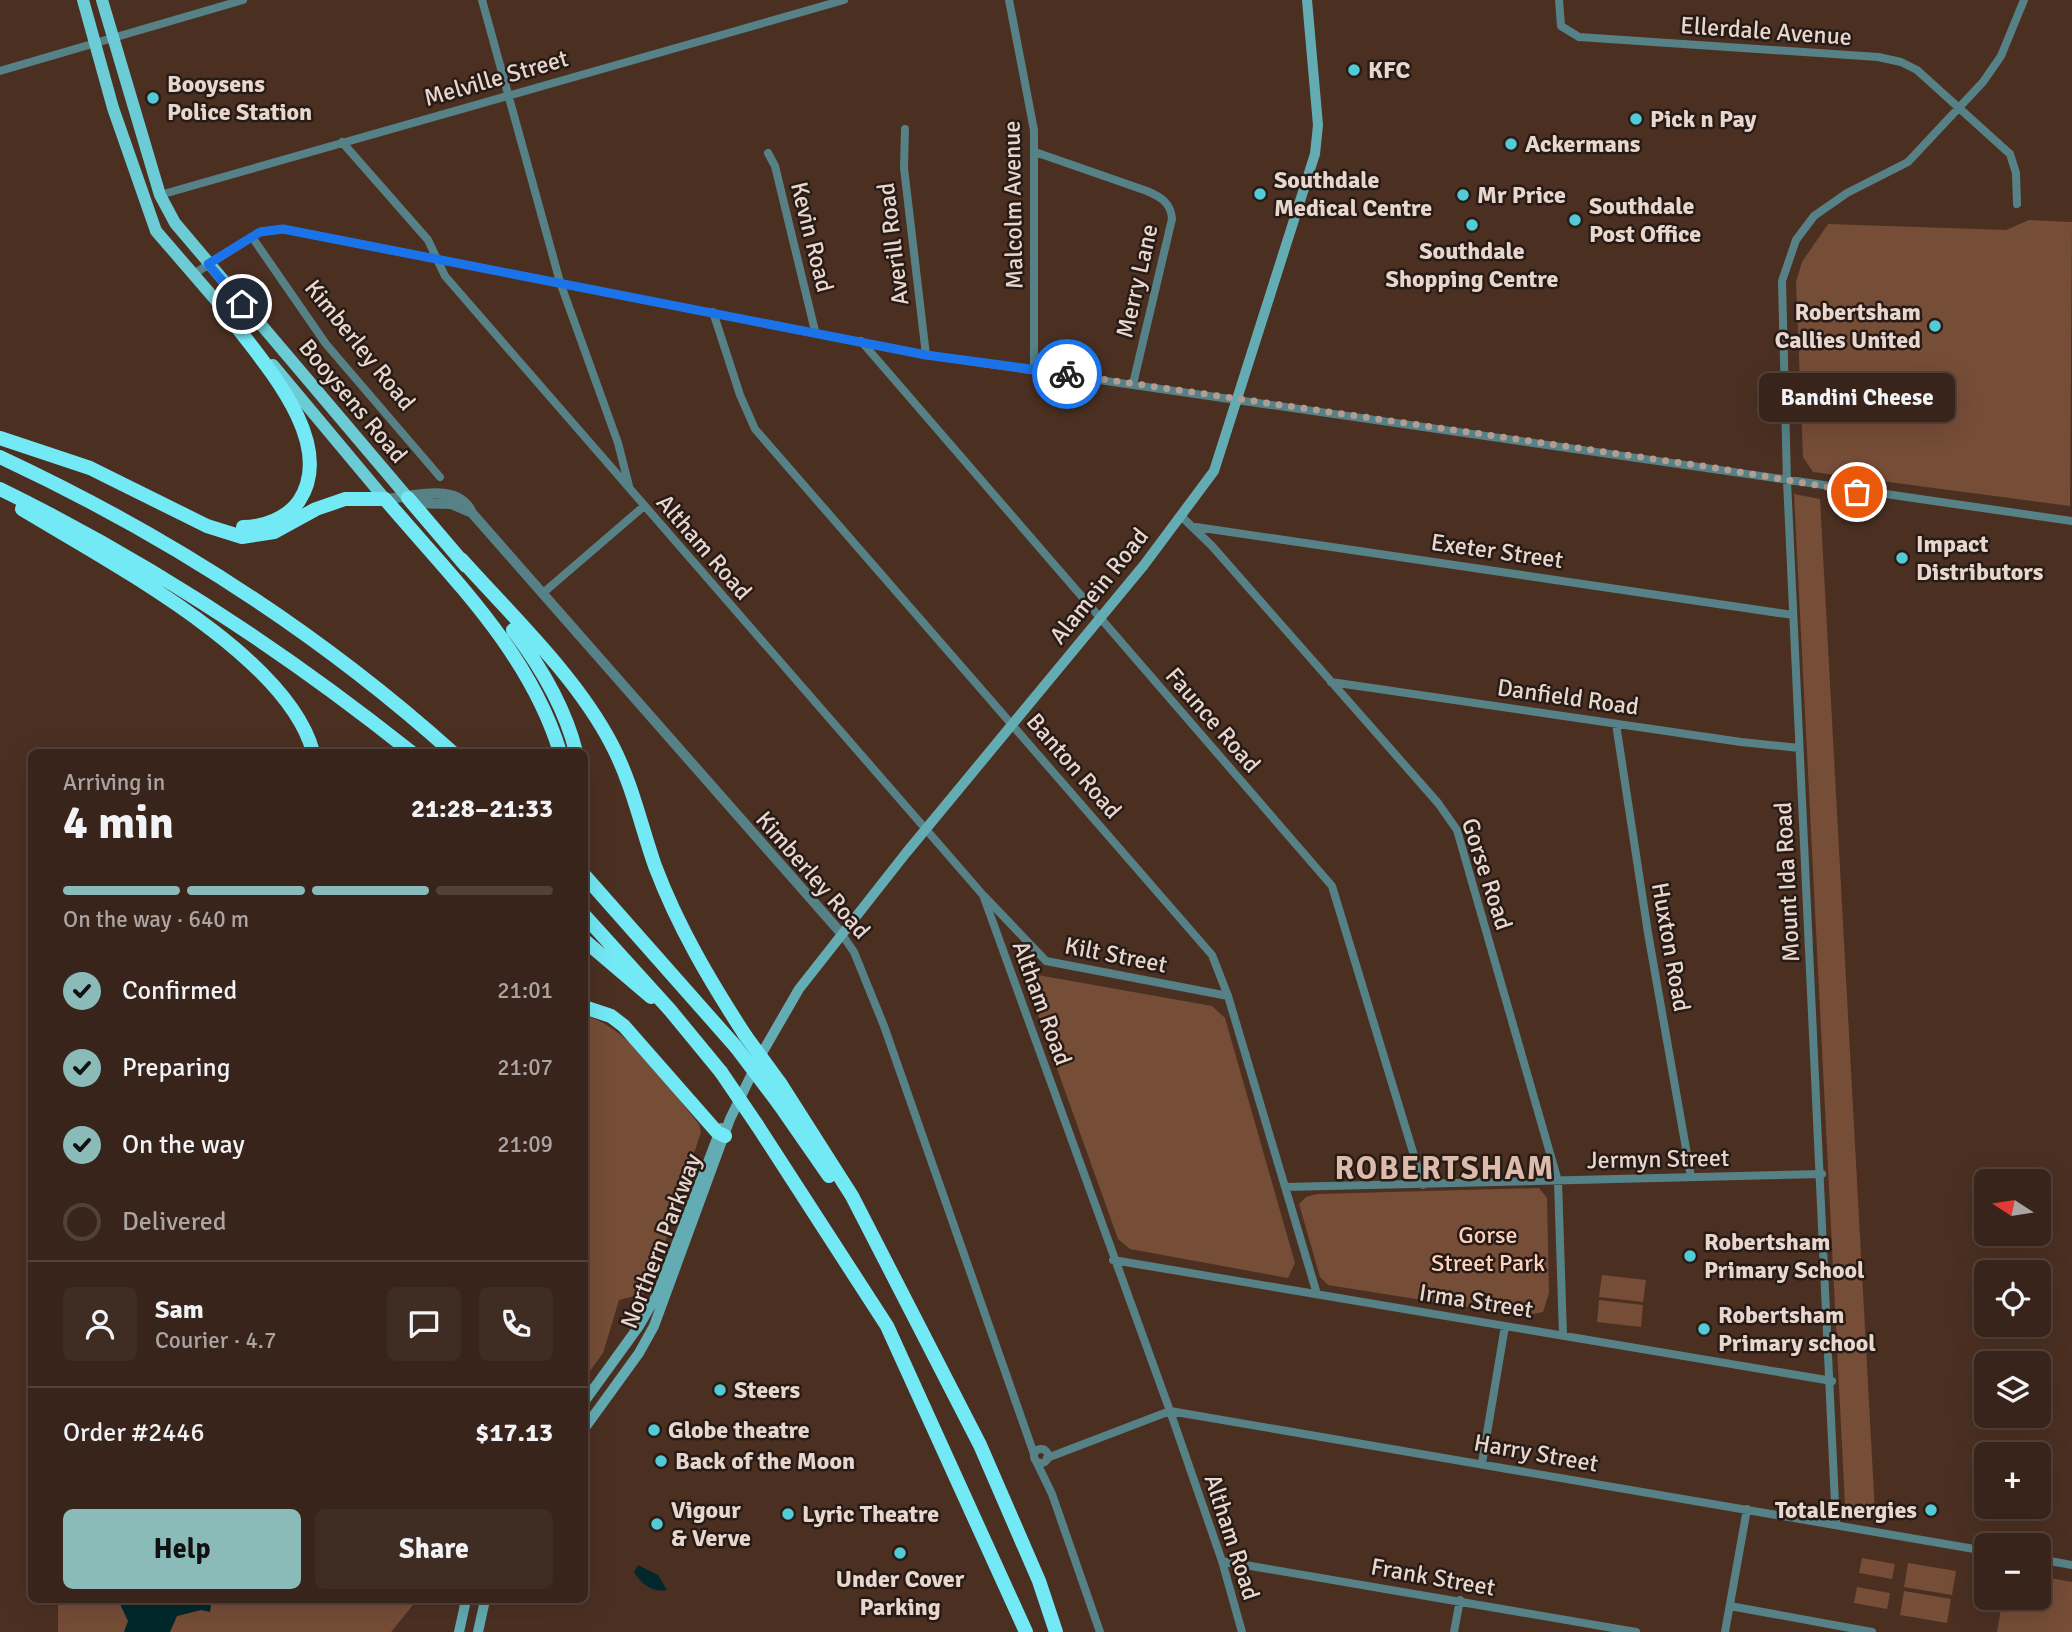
<!DOCTYPE html>
<html lang="en">
<head>
<meta charset="utf-8">
<style>
  body { margin:0; font-family:Signika,sans-serif; background:#3f2c23; color:#f1f3f6; height:100vh; display:flex; flex-direction:column; font-size:26px; white-space:nowrap }
  * { box-sizing:border-box; margin:0 }
  p { font-size:23px; color:#aba4a2 }
  .icon { flex:none; width:38px; height:38px; fill:none; stroke:currentColor; stroke-width:2; stroke-linecap:round; stroke-linejoin:round }
  .map { position:relative; flex:1; overflow:hidden }
  .panel { position:absolute; left:28px; top:749px; width:560px; height:854px; display:flex; flex-direction:column; background:#38241a; border-radius:10px; box-shadow:0 7px 28px #0002,0 0 0 2px #524139 }
  .panel>* { flex:none }
  .needle { width:46px; rotate:282deg }
  .tools { position:absolute; left:1974px; top:1169px; display:grid; gap:14px }
  .tools a { display:grid; place-items:center; width:77px; height:77px; border-radius:10px; background:#38241a; box-shadow:0 7px 28px #0002,0 0 0 2px #524139; font-size:35px }
  .pin { position:absolute; display:grid; place-items:center; width:60px; height:60px; color:#fff; margin:-30px; border:4px solid #fff; border-radius:50%; box-shadow:0 2px 7px #0007 }
  .courier { position:absolute; display:grid; place-items:center; width:70px; height:70px; margin:-35px; border:5px solid #1a73e8; border-radius:50%; background:#fff; color:#222; box-shadow:0 2px 9px #0007 }
  .bubble { position:absolute; height:49px; border-radius:10px; background:#38241a; box-shadow:0 7px 28px #0002,0 0 0 2px #524139; font-size:23px; font-weight:700; line-height:49px; text-align:center }
  .overview em { font-style:normal; font-weight:700 }
  .overview div { display:flex; flex-direction:column-reverse }
  .overview { display:flex; align-items:center; justify-content:space-between; height:119px; padding:0 35px }
  h1 { font-size:46px; font-weight:700; line-height:52px }
  .bar { display:grid; grid-template-columns:repeat(4,1fr); gap:10px 7px; align-content:center; height:84px; padding:0 35px }
  .bar i { height:9px; border-radius:5px; background:#524139 }
  .bar .on { background:#8bbbb9 }
  .bar p { grid-column:span 4 }
  .line { display:flex; align-items:center; gap:18px; padding:0 35px; border-top:2px solid #524139 }
  .line div { flex:1 }
  .round { display:grid; place-items:center; flex:none; width:74px; height:74px; border-radius:10px; background:#3f2c23 }
  ol { padding:0 35px; list-style:none }
  li { display:flex; align-items:center; gap:21px; height:77px }
  li p { margin-inline-start:auto }
  li .icon { padding:7px; border-radius:50%; background:#8bbbb9; color:#111; stroke-width:4 }
  li:last-child { color:#aba4a2 }
  li i { width:38px; height:38px; border:4px solid #524139; border-radius:50% }
  .button { display:flex; gap:14px; margin-top:auto; padding:14px 35px }
  .button a { flex:1; height:80px; border-radius:10px; background:#8bbbb9; color:#111; font-size:28px; font-weight:700; line-height:80px; text-align:center }
  .button a+a { background:#3f2c23; color:#f1f3f6 }
  .map>svg:first-child { display:block }
  .green { fill:#764d37 }
  .water { fill:#01292d }
  .lines { fill:none; stroke-linecap:round; stroke-linejoin:round }
  .minor { stroke:#568287; stroke-width:8 }
  .tertiary { stroke:#568287; stroke-width:10 }
  .secondary { stroke:#63acb3; stroke-width:10 }
  .primary { stroke:#6bccd6; stroke-width:12 }
  .motorway { stroke:#72e9f5; stroke-width:14 }
  .motorway-bridge { stroke:#72e9f5; stroke-width:14 }
  .done { stroke:#b19d92; stroke-width:7; stroke-dasharray:0 12.6 }
  .route { stroke:#1a73e8; stroke-width:9 }
  .poi-dot { fill:#52cbd7; stroke:#281b15; stroke-width:2.5 }
  .labels { text-anchor:middle; stroke-width:5; stroke-linejoin:round; paint-order:stroke }
  .street-label { font-size:24px; fill:#e8d7ce; stroke:#281b15 }
  .poi-label { font-size:24px; font-weight:bold; fill:#e8d7ce; stroke:#281b15; text-anchor:start }
  .park-label { font-size:24px; fill:#fed4bf; stroke:#281b15 }
  .district-label { font-size:32px; font-weight:bold; letter-spacing:2px; fill:#dba; stroke:#281b15 }
</style>
</head>
<body>
<div class="map">
<svg width="2072" height="1632" viewBox="0 0 2072 1632">
  <rect width="100%" height="100%" fill="#4b3022"/>
  <path class="green" d="M2029,220L2072,222L2070,506L1813,472L1803,457L1796,282L1802,262L1828,224L2006,230Z
    M1794,494L1820,499L1875,1513L1847,1510L1845,1505Z
    M1032,974L1212,1006L1225,1018L1295,1263L1288,1278L1130,1249L1118,1239L1026,982Z
    M585,1015C634,1031 667,1086 699,1124L701,1132L664,1245L653,1263L643,1294L619,1300L603,1353L585,1378Z
    M1539,1188L1547,1198L1549,1293L1543,1312L1523,1316L1328,1285L1320,1277L1299,1204L1306,1197L1317,1194Z
    M1602,1275L1646,1280L1643,1302L1599,1297Z
    M1599,1300L1643,1305L1641,1327L1597,1322Z
    M1862,1558L1895,1564L1892,1579L1859,1573Z
    M1908,1563L1956,1571L1952,1595L1904,1587Z
    M2039,1576L2072,1582V1632H1997L2003,1598H2039Z
    M1857,1587L1890,1593L1887,1609L1854,1603Z
    M1904,1591L1951,1599L1947,1623L1900,1615Z
    M58,1600H417L391,1632H58Z"/>
  <path class="water" d="M638,1565L658,1575L667,1590C653,1593 641,1584 634,1572Z
    M118,1600H206L211,1605L210,1612L201,1610L177,1616L170,1632H124L128,1621Z"/>
  <g class="lines">
    <path class="minor" d="M482,0L560,282L618,443L629,486
      M1009,0L1034,130V369
      M1559,0L1561,26L1579,37L1878,57L1901,62L1917,70L2010,154L2016,173L2017,204
      M0,71L243,0
      M905,129L904,168L926,355
      M342,142L428,240L445,276L983,895L1170,1411L1222,1561L1242,1632
      M1035,152L1147,191C1161,197 1171,203 1172,219L1133,384
      M768,153L775,166L815,331
      M160,195L844,0
      M252,237L326,344L440,477
      M192,275L260,232L283,229L926,355L2072,521
      M713,312L740,395L755,429L1212,955L1228,996L1317,1294
      M861,341L1332,886L1423,1185
      M1182,517L1212,546L1438,803L1457,830L1558,1181L1563,1335
      M1196,527L1793,615
      M543,593L643,507
      M1331,682L1741,742L1799,748
      M1616,724L1648,933L1691,1177
      M985,897L1046,961L1228,996
      M841,933L854,952L884,1026L1034,1454
      M1286,1187L1822,1174
      M1113,1260L1832,1381
      M1034 1456a7 7 0 1 1 14 0a7 7 0 1 1-14 0Z
      M1047,1458L1170,1411L1986,1551
      M1035,1459L1052,1494L1100,1632
      M1482,1463L1505,1326
      M1836,1525L1787,481L1782,281L1796,240L1814,216L1847,193L1908,162L1983,82L2001,56L2024,0
      M2039,1559L2072,1565
      M1222,1561L1636,1632
      M1730,1606L1872,1632
      M1454,1632L1460,1600
      M1725,1632L1747,1509"/>
    <path class="tertiary" d="M385,499C413,497 458,481 472,513L841,933
      M412,503L451,504L472,513"/>
    <path class="secondary" d="M584,1402L639,1326L657,1295L721,1128
      M584,1429L639,1353L654,1326L730,1119L762,1053L799,989L906,853L1144,565L1214,471L1315,154L1318,125L1307,0
      M459,1632L466,1600
      M478,1632L485,1600"/>
    <path class="primary" d="M83,0L113,108L156,231L226,312
      M102,0L160,195L175,223L408,498
      M273,365L385,499"/>
    <path class="motorway" d="M220,305C255,354 340,439 299,501C287,518 264,527 243,527
      M0,438L90,468L207,526L242,537L274,532L316,509L345,499H385C452,578 529,651 560,752
      M0,457C163,533 318,632 452,752
      M0,489C147,561 283,650 411,752
      M408,498L466,566
      M22,509C105,560 287,654 313,752
      M461,559C512,616 577,677 612,745C632,783 641,826 655,866C678,927 710,981 745,1035
      M513,630C541,667 565,707 576,752
      M584,875L736,1047
      M584,915L670,1010L721,1072
      M584,940L651,997
      M584,1007L611,1016L624,1026L717,1132L725,1136
      M780,1083L852,1196L980,1445L1039,1581L1056,1632
      M779,1104L829,1176
      M757,1125L887,1326L1026,1632"/>
    <path class="motorway-bridge" d="M745,1035L780,1083
      M736,1047L779,1104
      M721,1072L757,1125"/>
  </g>
  <g class="lines">
    <path class="done" d="M1067,374L1716,468L1857,492"/>
    <path class="route" d="M242,304L208,264L260,232L283,229L926,355L1067,374"/>
  </g>
  <g class="poi-dot">
    <circle cx="1354" cy="70" r="7"/>
    <circle cx="153" cy="98" r="7"/>
    <circle cx="1636" cy="119" r="7"/>
    <circle cx="1511" cy="144" r="7"/>
    <circle cx="1260" cy="194" r="7"/>
    <circle cx="1463" cy="195" r="7"/>
    <circle cx="1575" cy="220" r="7"/>
    <circle cx="1472" cy="225" r="7"/>
    <circle cx="1935" cy="326" r="7"/>
    <circle cx="1902" cy="558" r="7"/>
    <circle cx="1690" cy="1256" r="7"/>
    <circle cx="1704" cy="1329" r="7"/>
    <circle cx="720" cy="1390" r="7"/>
    <circle cx="654" cy="1430" r="7"/>
    <circle cx="661" cy="1461" r="7"/>
    <circle cx="1931" cy="1510" r="7"/>
    <circle cx="788" cy="1514" r="7"/>
    <circle cx="657" cy="1524" r="7"/>
    <circle cx="900" cy="1553" r="7"/>
  </g>
  <g class="labels">
    <g class="street-label">
      <text transform="translate(1766 31) rotate(4)" y="8">Ellerdale Avenue</text>
      <text transform="translate(496 78) rotate(-16)" y="8">Melville Street</text>
      <text transform="translate(1013 205) rotate(-91)" y="8">Malcolm Avenue</text>
      <text transform="translate(812 237) rotate(76)" y="8">Kevin Road</text>
      <text transform="translate(893 244) rotate(-97)" y="8">Averill Road</text>
      <text transform="translate(1137 281) rotate(-77)" y="8">Merry Lane</text>
      <text transform="translate(360 345) rotate(51)" y="8">Kimberley Road</text>
      <text transform="translate(353 401) rotate(50)" y="8">Booysens Road</text>
      <text transform="translate(704 547) rotate(49)" y="8">Altham Road</text>
      <text transform="translate(1497 551) rotate(8)" y="8">Exeter Street</text>
      <text transform="translate(1099 586) rotate(-51)" y="8">Alamein Road</text>
      <text transform="translate(1568 697) rotate(8)" y="8">Danfield Road</text>
      <text transform="translate(1213 720) rotate(49)" y="8">Faunce Road</text>
      <text transform="translate(1074 766) rotate(49)" y="8">Banton Road</text>
      <text transform="translate(1487 874) rotate(72)" y="8">Gorse Road</text>
      <text transform="translate(813 875) rotate(49)" y="8">Kimberley Road</text>
      <text transform="translate(1787 882) rotate(-93)" y="8">Mount Ida Road</text>
      <text transform="translate(1671 947) rotate(80)" y="8">Huxton Road</text>
      <text transform="translate(1116 955) rotate(11)" y="8">Kilt Street</text>
      <text transform="translate(1042 1003) rotate(70)" y="8">Altham Road</text>
      <text transform="translate(1658 1159) rotate(-1)" y="8">Jermyn Street</text>
      <text transform="translate(661 1241) rotate(-69)" y="8">Northern Parkway</text>
      <text transform="translate(1476 1301) rotate(9)" y="8">Irma Street</text>
      <text transform="translate(1536 1453) rotate(10)" y="8">Harry Street</text>
      <text transform="translate(1232 1537) rotate(72)" y="8">Altham Road</text>
      <text transform="translate(1433 1577) rotate(10)" y="8">Frank Street</text>
    </g>
    <g class="poi-label">
      <text x="1368" y="78">KFC</text>
      <text x="167" y="92">Booysens<tspan x="167" dy="28">Police Station</tspan></text>
      <text x="1650" y="127">Pick n Pay</text>
      <text x="1525" y="152">Ackermans</text>
      <text x="1274" y="188">Southdale<tspan x="1274" dy="28">Medical Centre</tspan></text>
      <text x="1477" y="203">Mr Price</text>
      <text x="1589" y="214">Southdale<tspan x="1589" dy="28">Post Office</tspan></text>
      <text x="1472" y="259" text-anchor="middle">Southdale<tspan x="1472" dy="28">Shopping Centre</tspan></text>
      <text x="1921" y="320" text-anchor="end">Robertsham<tspan x="1921" dy="28">Callies United</tspan></text>
      <text x="1916" y="552">Impact<tspan x="1916" dy="28">Distributors</tspan></text>
      <text x="1704" y="1250">Robertsham<tspan x="1704" dy="28">Primary School</tspan></text>
      <text x="1718" y="1323">Robertsham<tspan x="1718" dy="28">Primary school</tspan></text>
      <text x="734" y="1398">Steers</text>
      <text x="668" y="1438">Globe theatre</text>
      <text x="675" y="1469">Back of the Moon</text>
      <text x="671" y="1518">Vigour<tspan x="671" dy="28">&amp; Verve</tspan></text>
      <text x="1917" y="1518" text-anchor="end">TotalEnergies</text>
      <text x="802" y="1522">Lyric Theatre</text>
      <text x="900" y="1587" text-anchor="middle">Under Cover<tspan x="900" dy="28">Parking</tspan></text>
    </g>
    <g class="park-label">
      <text x="1488" y="1243">Gorse<tspan x="1488" dy="28">Street Park</tspan></text>
    </g>
    <g class="district-label">
      <text x="1445" y="1179">ROBERTSHAM</text>
    </g>
  </g>
</svg>
<div class="tools">
<a><svg class="needle" viewBox="-14 -14 28 28"><path d="M0-13l5 13h-10z" fill="#e53935"/><path d="M0 13l5-13h-10z" fill="#aba4a2"/></svg></a>
<a><svg class="icon" aria-label="locate" viewBox="0 0 24 24"><circle cx="12" cy="12" r="6"/><path d="M12 2v4M12 18v4M2 12h4M18 12h4"/></svg></a>
<a><svg class="icon" aria-label="layers" viewBox="0 0 24 24"><path d="M12 4l9 5-9 5-9-5zM3 14l9 5 9-5"/></svg></a>
<a>+</a>
<a>−</a>
</div>
<div class="pin" style="left:1857px;top:492px;background:#ea580c"><svg class="icon" aria-label="bag" viewBox="0 0 24 24"><path d="M5 8h14l-1 12H6zM9 8a3 3 0 0 1 6 0"/></svg></div>
<div class="pin" style="left:242px;top:304px;background:#1f2937"><svg class="icon" aria-label="home" viewBox="0 0 24 24"><path d="M3 11l9-7 9 7M6 9v11h12V9"/></svg></div>
<div class="courier" style="left:1067px;top:374px"><svg class="icon" aria-label="bike" viewBox="0 0 24 24"><circle cx="6" cy="16" r="4"/><circle cx="18" cy="16" r="4"/><path d="M6 16l4-8h5l3 8M10 8l3 8H6M13 5h3"/></svg></div>
<div class="bubble" style="left:1759px;top:373px;width:196px">Bandini Cheese</div>
<section class="panel">
<div class="overview"><div><h1>4 min</h1><p>Arriving in</p></div><em>21:28–21:33</em></div>
<div class="bar"><i class="on"></i><i class="on"></i><i class="on"></i><i></i><p>On the way · 640 m</p></div>
<ol>
<li><svg class="icon" aria-label="check" viewBox="0 0 24 24"><path d="M5 12l5 5 9-10"/></svg>Confirmed<p>21:01</p></li>
<li><svg class="icon" aria-label="check" viewBox="0 0 24 24"><path d="M5 12l5 5 9-10"/></svg>Preparing<p>21:07</p></li>
<li><svg class="icon" aria-label="check" viewBox="0 0 24 24"><path d="M5 12l5 5 9-10"/></svg>On the way<p>21:09</p></li>
<li><i></i>Delivered</li>
</ol>
<div class="line" style="height:126px"><a class="round"><svg class="icon" aria-label="person" viewBox="0 0 24 24"><circle cx="12" cy="8" r="4"/><path d="M4 21q1-7 8-7t8 7"/></svg></a><div><b>Sam</b><p>Courier · 4.7</p></div><a class="round"><svg class="icon" aria-label="chat" viewBox="0 0 24 24"><path d="M4 5h16v11H9l-5 4z"/></svg></a><a class="round"><svg class="icon" aria-label="phone" viewBox="0 0 24 24"><path d="M5 4h4l2 5-3 2q2 4 5 5l2-3 5 2v4C11 20 4 13 5 4z"/></svg></a></div>
<div class="line" style="height:91px"><div>Order #2446</div><b>$17.13</b></div>
<div class="button"><a>Help</a><a>Share</a></div>
</section>
</div>
</body>
</html>
